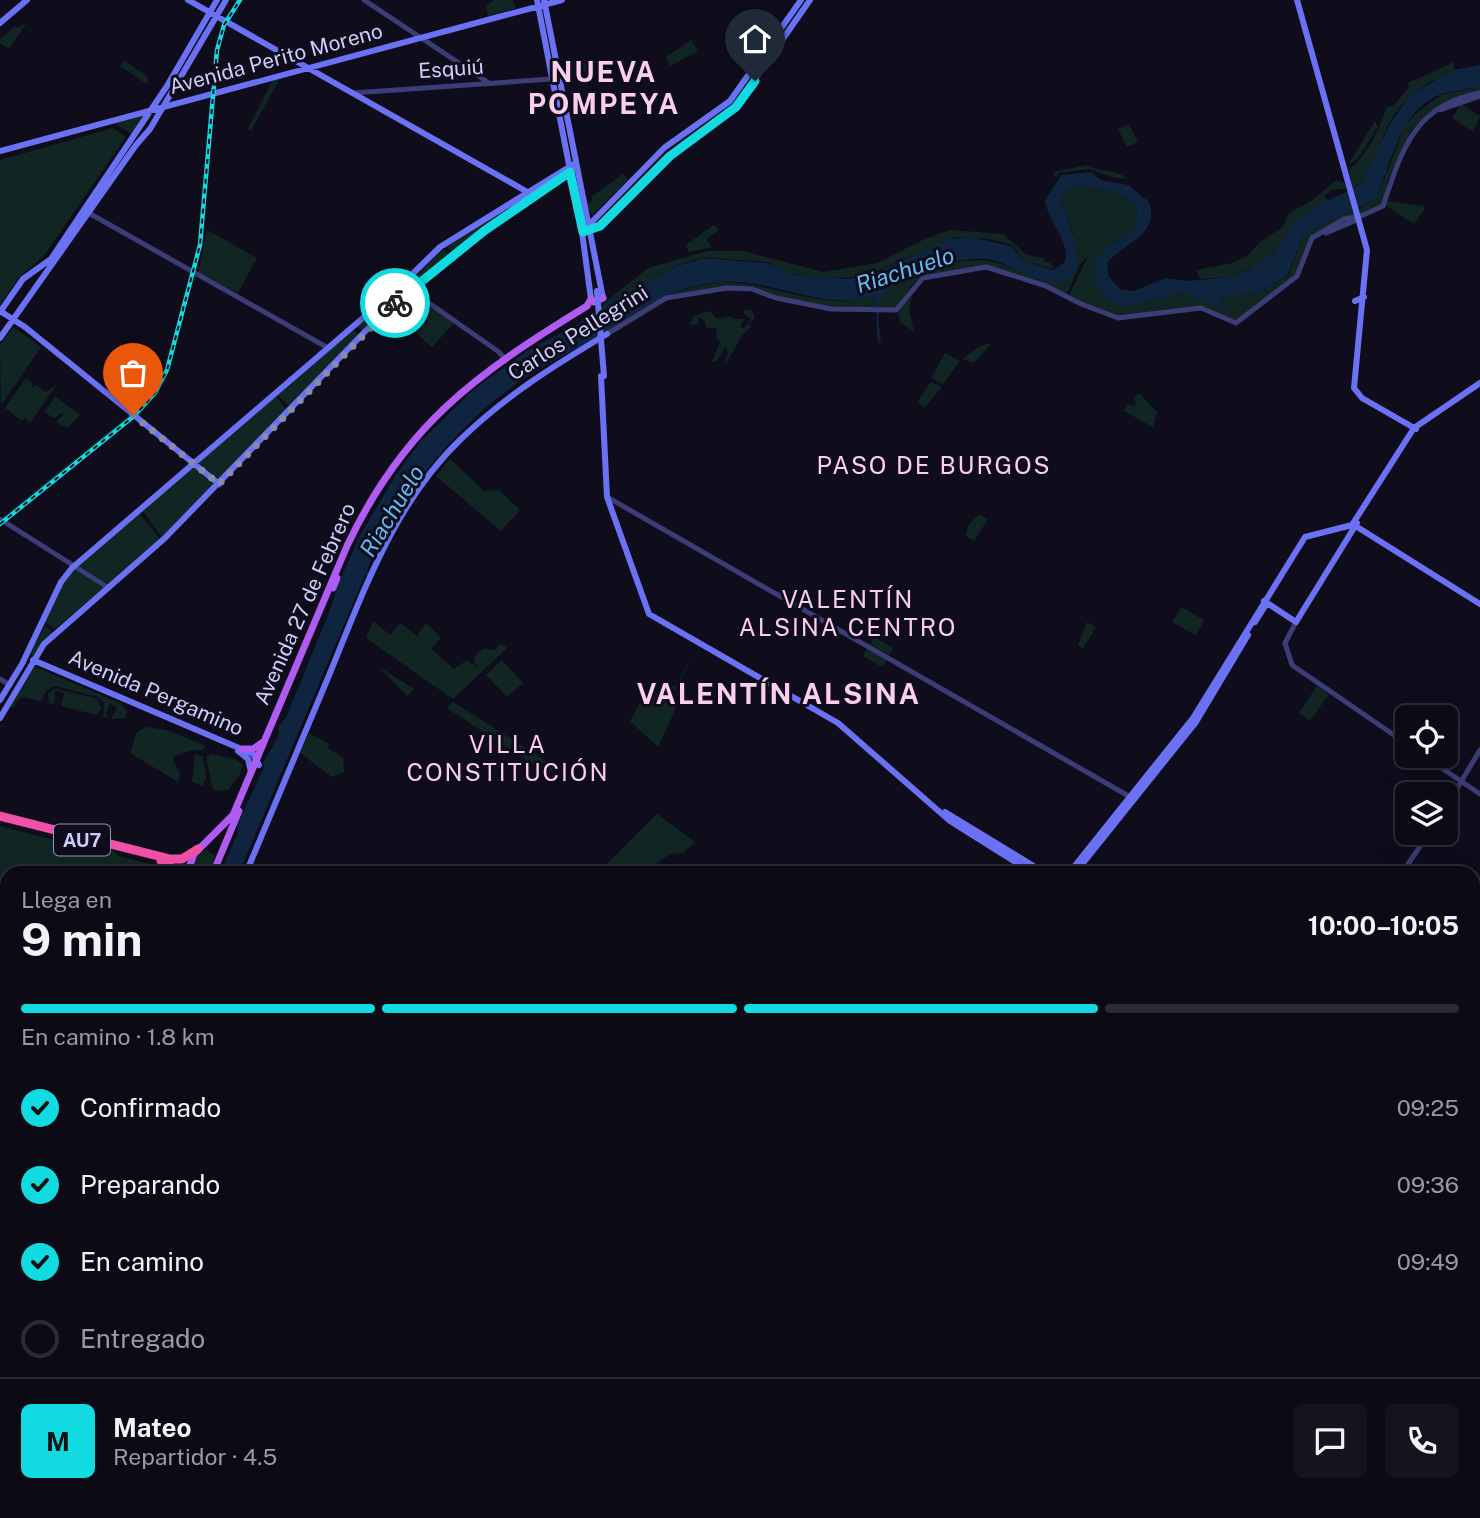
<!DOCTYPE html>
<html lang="es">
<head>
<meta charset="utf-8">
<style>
  body { margin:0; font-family:"Public Sans",sans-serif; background:#14131e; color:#f1f3f6; height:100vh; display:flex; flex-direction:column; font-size:26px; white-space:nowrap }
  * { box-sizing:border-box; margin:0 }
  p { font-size:23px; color:#9a9aa0 }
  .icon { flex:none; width:38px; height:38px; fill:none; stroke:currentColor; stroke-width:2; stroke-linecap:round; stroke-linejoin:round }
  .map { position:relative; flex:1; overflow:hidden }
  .details { position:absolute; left:0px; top:866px; width:1480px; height:653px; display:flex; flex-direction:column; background:#0b0a15; border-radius:21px 21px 0 0; box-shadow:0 7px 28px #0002,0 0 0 2px #2b2b34 }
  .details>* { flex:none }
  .tools { position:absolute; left:1395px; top:705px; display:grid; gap:14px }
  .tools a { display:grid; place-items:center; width:63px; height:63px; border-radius:10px; background:#0b0a15; box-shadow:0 7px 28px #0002,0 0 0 2px #2b2b34; font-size:35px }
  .pin { position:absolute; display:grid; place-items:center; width:60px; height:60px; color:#fff; margin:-72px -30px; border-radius:50% 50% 50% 0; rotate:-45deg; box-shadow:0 0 7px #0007 }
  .pin .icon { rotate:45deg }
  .courier { position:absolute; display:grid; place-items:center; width:70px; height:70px; margin:-35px; border:5px solid #12dae1; border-radius:50%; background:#fff; color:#222; box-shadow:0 2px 9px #0007 }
  .headline em { font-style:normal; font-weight:700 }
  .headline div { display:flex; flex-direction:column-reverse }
  .headline { display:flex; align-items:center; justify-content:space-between; height:119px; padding:0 21px }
  h1 { font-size:46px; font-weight:700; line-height:52px }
  .bar { display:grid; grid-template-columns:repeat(4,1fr); gap:10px 7px; align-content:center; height:84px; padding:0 21px }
  .bar i { height:9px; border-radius:5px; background:#2b2b34 }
  .bar .current { background:#12dae1 }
  .bar p { grid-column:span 4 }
  .line { display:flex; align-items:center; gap:18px; padding:0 21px; border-top:2px solid #2b2b34 }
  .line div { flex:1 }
  .round { display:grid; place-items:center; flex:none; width:74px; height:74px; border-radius:10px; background:#14131e }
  ol { padding:0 21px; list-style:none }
  li { display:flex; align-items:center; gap:21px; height:77px }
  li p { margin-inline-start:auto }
  li .icon { padding:7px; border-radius:50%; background:#12dae1; color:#111; stroke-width:4 }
  li:last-child { color:#9a9aa0 }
  li i { width:38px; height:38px; border:4px solid #2b2b34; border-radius:50% }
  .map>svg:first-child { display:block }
  .green { fill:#112623 }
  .water { fill:#0f243e }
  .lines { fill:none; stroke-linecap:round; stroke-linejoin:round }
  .tertiary { stroke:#3c3d77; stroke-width:5 }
  .secondary { stroke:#6b71f3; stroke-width:6 }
  .primary { stroke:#b05cf2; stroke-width:7 }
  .motorway { stroke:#f151a9; stroke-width:9 }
  .rail-casing { stroke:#12dae1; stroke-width:4.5 }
  .rail { stroke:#0f0d1c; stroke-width:2; stroke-dasharray:5; stroke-linecap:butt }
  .secondary-bridge { stroke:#6b71f3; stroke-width:6 }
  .done { stroke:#8b89ad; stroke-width:7; stroke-dasharray:0 12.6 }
  .route { stroke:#12dae1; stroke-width:9 }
  .labels { text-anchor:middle; stroke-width:6; stroke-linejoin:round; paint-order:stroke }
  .shield { fill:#0f0d1c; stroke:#9593b8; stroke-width:2 }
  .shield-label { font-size:19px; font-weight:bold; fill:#ceccfb }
  .street-label { font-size:21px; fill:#ceccfb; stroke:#0f0d1c }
  .water-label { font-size:23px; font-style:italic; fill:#63baf2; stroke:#0f0d1c }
  .quarter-label { font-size:24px; letter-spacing:2px; fill:#fbceee; stroke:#0f0d1c }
  .district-label { font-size:28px; font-weight:bold; letter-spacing:2px; fill:#fbceee; stroke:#0f0d1c }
</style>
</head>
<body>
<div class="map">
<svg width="1480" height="1518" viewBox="0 0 1480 1518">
  <rect width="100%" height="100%" fill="#0f0d1c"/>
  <path class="green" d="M494,0H513L516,8L488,16L486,6Z
    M27,22L9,49L0,43V39L15,26L18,28Z
    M691,40L698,51L670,66L666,57Z
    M602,58L604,61L563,82V71Z
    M124,60L148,77L147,84L120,66Z
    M1454,62V73C1422,80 1394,106 1383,137C1376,156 1370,175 1353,189L1349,170C1367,154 1379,132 1386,108L1393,106L1409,87L1408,83Z
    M280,78L251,131L248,128L273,80Z
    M1480,87V92L1452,99L1429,112L1411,131L1388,181L1382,208L1313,237L1296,274L1237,321L1203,306L1119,317L1081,303L1069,295L1088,256L1080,264L1067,294C1012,277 1003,259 942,273C933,275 923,275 916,281C908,288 905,298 899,308H879L882,295L887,291C899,285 913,274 925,270C941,265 961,260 978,260C1009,258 1041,293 1071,275L1073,234L1061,200L1065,192L1077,186L1115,192L1134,204L1137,212L1134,230L1104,250L1096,261L1095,281L1106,299L1125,307L1183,293L1212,304L1224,303L1219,298L1259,292L1288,276L1304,234L1353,210L1360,214L1359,208L1377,198L1405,125L1419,111L1441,95Z
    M1461,104L1480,116L1473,132L1452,118Z
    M144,115L132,134L113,123Z
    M1375,121L1378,128C1367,140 1363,158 1348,165Z
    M1129,124L1138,142L1127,147L1118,129Z
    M113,128L126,137L43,257L19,277L0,305V160Z
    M1088,165C1100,173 1113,168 1129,179L1116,178L1089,169L1058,173L1056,179L1053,172Z
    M623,174L628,180L592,215L586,205L593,201L591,197Z
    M1336,180L1344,183L1347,188L1332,190L1324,196L1330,202L1290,231L1275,253L1256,266L1231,277L1200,279L1196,270L1229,264L1246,257L1260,242L1283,227L1289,213L1313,200Z
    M525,197L454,252L446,247L445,246Z
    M1387,201L1424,206L1425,208L1414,224L1385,205Z
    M714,225L719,230L706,239L712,247L689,252L686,245Z
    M207,230L257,258L238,293L198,273Z
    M950,230L1003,234L1027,255L1044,258V261L1050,263L1054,269L1024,261L1012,245L990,239L956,237L863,277L817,278L785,272L768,262L703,257L675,266L612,303L604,307L603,304L648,268L707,251H743L823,272L877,263L923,240Z
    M443,249L451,255L414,284L408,283Z
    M722,282C762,282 799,300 840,301C852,302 864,295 876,299L877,308H839L776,297L755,288L689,292L648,307L605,333C635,302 679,288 722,282Z
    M397,291L403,294L363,331L356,326Z
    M913,291L909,310L914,331L900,323L898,311Z
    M432,308L454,323L432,347L412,330Z
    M745,309L752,311L755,318L749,323L751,327L743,334L725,365L728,351L725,347L717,361L712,362L721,340H717L716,328H706L704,320L698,317V325L690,324L694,316L710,311L717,319L731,316L734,319H744L740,326L744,329L751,319L744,314Z
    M13,327L41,347L1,405L0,345Z
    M352,330L359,334L290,407L278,395Z
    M992,343L974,363L962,359L980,346Z
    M945,353L960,361L943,384L931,378Z
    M26,378L33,384L32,388L36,385L46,392L57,384L33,419L31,418L33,420L30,424L25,417L22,421L5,408Z
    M931,382L942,387L925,407L917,402Z
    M1139,393L1157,412L1153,427L1124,411L1128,404L1134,407L1137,402L1133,399Z
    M55,396L80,415L67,428L56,422L65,412L53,418L45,412Z
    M275,396L287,410L219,481L198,463Z
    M129,415L130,417L3,518L4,516Z
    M450,459L484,491L499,490L520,510L501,531L436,476Z
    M194,465L216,483L162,537L142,510Z
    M139,513L160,539L109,584L79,566Z
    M979,514L988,519L974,541L966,536L968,526Z
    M74,569L105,587L55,629L45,622L66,577Z
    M1181,607L1204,620L1196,635L1172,622Z
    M373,621L390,635L400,623L417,636L426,623L441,638L431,649L454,669L467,660L478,668L474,661L477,653L484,649L495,650L501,643L507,648L453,699L366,638Z
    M1087,622L1096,627L1083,649L1078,645Z
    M45,626L53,633L32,657L31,651Z
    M874,637L893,648L889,655L870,644Z
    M698,646L668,703L676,708L658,747L630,721L647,691L661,698L669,684L675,687Z
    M867,649L887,660L882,667L863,656Z
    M502,660L523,683L507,697L486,675Z
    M33,666L120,703L127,712L125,718L111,719L117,708L110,703L106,715L109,718L103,717L104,703L98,697L55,686L47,690L41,701L22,697L17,701L14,708L10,706Z
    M378,666L414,689L407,696Z
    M1317,686L1329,694L1310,721L1299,713Z
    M55,688L97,699L102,709L96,715L61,706L64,693L55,690L54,704L49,703L48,694Z
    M453,702L554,766L549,775L447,708Z
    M147,727L166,730L206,746L202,751L193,750L174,756L173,760L180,773L178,782L130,753L137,732Z
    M309,733L329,744L328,748L343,758L344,772L332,777L300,753Z
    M195,754L203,757L206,777L203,786L192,782Z
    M212,754L235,759L242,764L241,773L228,790L216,791L212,787L206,757Z
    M657,814L695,842L683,853L670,854L642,873H597Z
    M0,826L109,854L113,850L118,856L162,867L172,873H7V1085H0Z
    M206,849L215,856L209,873H190L196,858Z
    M0,1257L7,1261V1343L0,1360Z"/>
  <path class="water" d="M1480,65V87C1468,89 1454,91 1442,94C1401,108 1391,162 1377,198L1304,234L1287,276L1259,292L1219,298L1226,306L1223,309L1183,293L1125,307L1106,299L1095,281L1096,261L1104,250L1134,230L1137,212L1134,204L1115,192L1077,186L1065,192L1061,200C1067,222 1103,295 1041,280C1022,275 1005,261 986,259C951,257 909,275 882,295L878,319L881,346L877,338L876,299L873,297C821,311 775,279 722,282C669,286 645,309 602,334C575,350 546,364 519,382C452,428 400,497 367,570L369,574L365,575L239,873H220L238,833L237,825L264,767L263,763L279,735L278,728L286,717L331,608L337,587L359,537L397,473L421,441L473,390L527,351L564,331L567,326L572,328L601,307L674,267L703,258L767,263L797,275L847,279L871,275L949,239L970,237L1011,246L1024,261L1053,270L1065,262C1071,242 1047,220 1045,200L1061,175L1091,172L1101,180L1128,185L1149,202C1160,235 1124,243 1107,263L1109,277L1121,290L1134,291L1165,278L1188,281L1231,277L1249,270L1275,253L1291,224L1317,205L1355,188L1363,180L1391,122L1410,95L1442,76L1454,73V70Z
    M0,1085H7V1230L0,1225Z
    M7,1383V1416L0,1433V1400Z"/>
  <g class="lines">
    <path class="tertiary" d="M364,0L489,83
      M353,93L551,79
      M1440,110L1480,96
      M1383,206C1402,150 1414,105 1480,93
      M87,212L328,348
      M1326,233L1359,219
      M396,289L416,294L499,352L506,360
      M607,334L666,298L727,288L752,289L776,298L831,309L896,310L923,278L986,267L1046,286L1081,304L1118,318L1201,308L1236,323L1297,276L1312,238L1344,219L1361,216L1383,206
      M607,497L1132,798
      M0,519L109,588
      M1296,622L1285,643L1292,665L1407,744
      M0,679L10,685
      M1424,756L1480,794
      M1446,807L1480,750
      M1402,873L1429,833
      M1474,1392L1480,1396
      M91,1512L97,1518
      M391,1512L396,1518
      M1193,1512L1203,1518
      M1315,1518L1319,1512"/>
    <path class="secondary" d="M188,0L531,194
      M537,0L582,232L591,299
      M544,0L603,298
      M1297,0L1367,250L1354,388L1362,398L1416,429
      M0,23L27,0
      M0,151L562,0
      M583,231L664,148L730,101L801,0
      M582,232L600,226L670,156L734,109L810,0
      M1355,301L1364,297
      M0,311L25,327L219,484
      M0,312L23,279L51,259L167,86L217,0
      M0,338L136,145L150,129L226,0
      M601,376L607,497L649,614L838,723L950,821L1033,873
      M1354,525L1480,604
      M1264,601L1296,622L1357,523
      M1255,622L1267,603
      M33,660L253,754L259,765
      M0,700L22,664L61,582L72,568L399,287L440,247L574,164
      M0,718L44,644L165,538L382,314L484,231L570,172L576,163
      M238,751L248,759L251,772
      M945,812L1045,873
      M246,873C274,806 302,740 330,673C364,590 395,502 461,439C505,396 555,365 607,334
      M1069,873L1193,718L1305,537L1352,525L1414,428L1480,383
      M1075,873L1196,722L1248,635
      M1474,1166L1480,1170
      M1474,1174L1480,1178
      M0,1247L7,1251
      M0,1252L7,1256
      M0,1456L7,1440
      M689,1512L694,1518
      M1032,1518L1034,1512"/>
    <path class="primary" d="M333,588L337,578
      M242,749H253L263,742
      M187,873L194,854L233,815L347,546C404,425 476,374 587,306L591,299L594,302L603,298
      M213,873L239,811
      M0,1367L7,1351
      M0,1379L7,1362"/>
    <path class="motorway" d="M0,816L170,859H182L198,849
      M161,861L180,873"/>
    <g class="rail-casing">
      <path id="rail" d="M0,524L134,416L155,393L167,370L200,245L217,50L224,25L240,0"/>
    </g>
    <use href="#rail" class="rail"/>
    <path class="secondary-bridge" d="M597,291L604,376"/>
  </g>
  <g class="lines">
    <path class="done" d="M133,415L219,484L395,303"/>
    <path class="route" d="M395,303L484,231L570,172L583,232L600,226L670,156L736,107L755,81"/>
  </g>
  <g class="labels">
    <rect class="shield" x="54" y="824.5" width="56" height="31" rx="5"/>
    <g class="shield-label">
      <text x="82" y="847">AU7</text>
    </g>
    <g class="street-label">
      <text transform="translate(276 59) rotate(-15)" y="7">Avenida Perito Moreno</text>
      <text transform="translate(451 69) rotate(-4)" y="7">Esquiú</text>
      <text transform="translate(578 333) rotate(-32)" y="7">Carlos Pellegrini</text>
      <text transform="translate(305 604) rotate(-66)" y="7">Avenida 27 de Febrero</text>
      <text transform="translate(156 693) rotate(23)" y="7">Avenida Pergamino</text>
    </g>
    <g class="water-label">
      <text transform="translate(905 270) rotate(-18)" y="8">Riachuelo</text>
      <text transform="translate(392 511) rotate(-59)" y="8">Riachuelo</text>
    </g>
    <g class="quarter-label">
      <text x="934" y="474">PASO DE BURGOS</text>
      <text x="848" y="608">VALENTÍN<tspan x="848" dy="28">ALSINA CENTRO</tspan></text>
      <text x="508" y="753">VILLA<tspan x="508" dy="28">CONSTITUCIÓN</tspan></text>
    </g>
    <g class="district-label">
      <text x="604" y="82">NUEVA<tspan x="604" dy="32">POMPEYA</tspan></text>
      <text x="779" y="704">VALENTÍN ALSINA</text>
    </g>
  </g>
</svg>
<div class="tools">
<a><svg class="icon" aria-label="locate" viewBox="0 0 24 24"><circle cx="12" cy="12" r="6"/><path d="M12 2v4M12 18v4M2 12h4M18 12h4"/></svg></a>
<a><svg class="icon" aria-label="layers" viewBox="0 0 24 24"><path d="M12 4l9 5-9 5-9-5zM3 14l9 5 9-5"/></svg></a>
</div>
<div class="pin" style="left:133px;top:415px;background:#ea580c"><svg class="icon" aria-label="bag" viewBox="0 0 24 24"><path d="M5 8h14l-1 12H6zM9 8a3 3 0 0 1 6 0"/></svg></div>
<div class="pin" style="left:755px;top:81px;background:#1f2937"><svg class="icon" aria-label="home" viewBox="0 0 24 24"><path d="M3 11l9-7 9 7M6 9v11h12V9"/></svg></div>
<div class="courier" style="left:395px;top:303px"><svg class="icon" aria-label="bike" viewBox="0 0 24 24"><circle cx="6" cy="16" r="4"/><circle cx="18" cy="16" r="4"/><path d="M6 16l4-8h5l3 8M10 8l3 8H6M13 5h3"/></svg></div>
<section class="details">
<div class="headline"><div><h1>9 min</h1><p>Llega en</p></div><em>10:00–10:05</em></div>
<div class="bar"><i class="current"></i><i class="current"></i><i class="current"></i><i></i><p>En camino · 1.8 km</p></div>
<ol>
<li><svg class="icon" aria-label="check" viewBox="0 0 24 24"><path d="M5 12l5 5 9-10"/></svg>Confirmado<p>09:25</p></li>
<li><svg class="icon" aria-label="check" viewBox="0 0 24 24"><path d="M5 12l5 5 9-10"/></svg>Preparando<p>09:36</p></li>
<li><svg class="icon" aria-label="check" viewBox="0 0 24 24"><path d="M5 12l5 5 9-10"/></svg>En camino<p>09:49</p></li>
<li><i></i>Entregado</li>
</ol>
<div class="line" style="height:126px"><b class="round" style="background:#12dae1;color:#111">M</b><div><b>Mateo</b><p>Repartidor · 4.5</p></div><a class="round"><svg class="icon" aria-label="chat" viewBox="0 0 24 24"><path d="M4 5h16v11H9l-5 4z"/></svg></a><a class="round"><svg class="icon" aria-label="phone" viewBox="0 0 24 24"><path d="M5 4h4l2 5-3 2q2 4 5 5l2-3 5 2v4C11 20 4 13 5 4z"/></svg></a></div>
</section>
</div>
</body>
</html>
